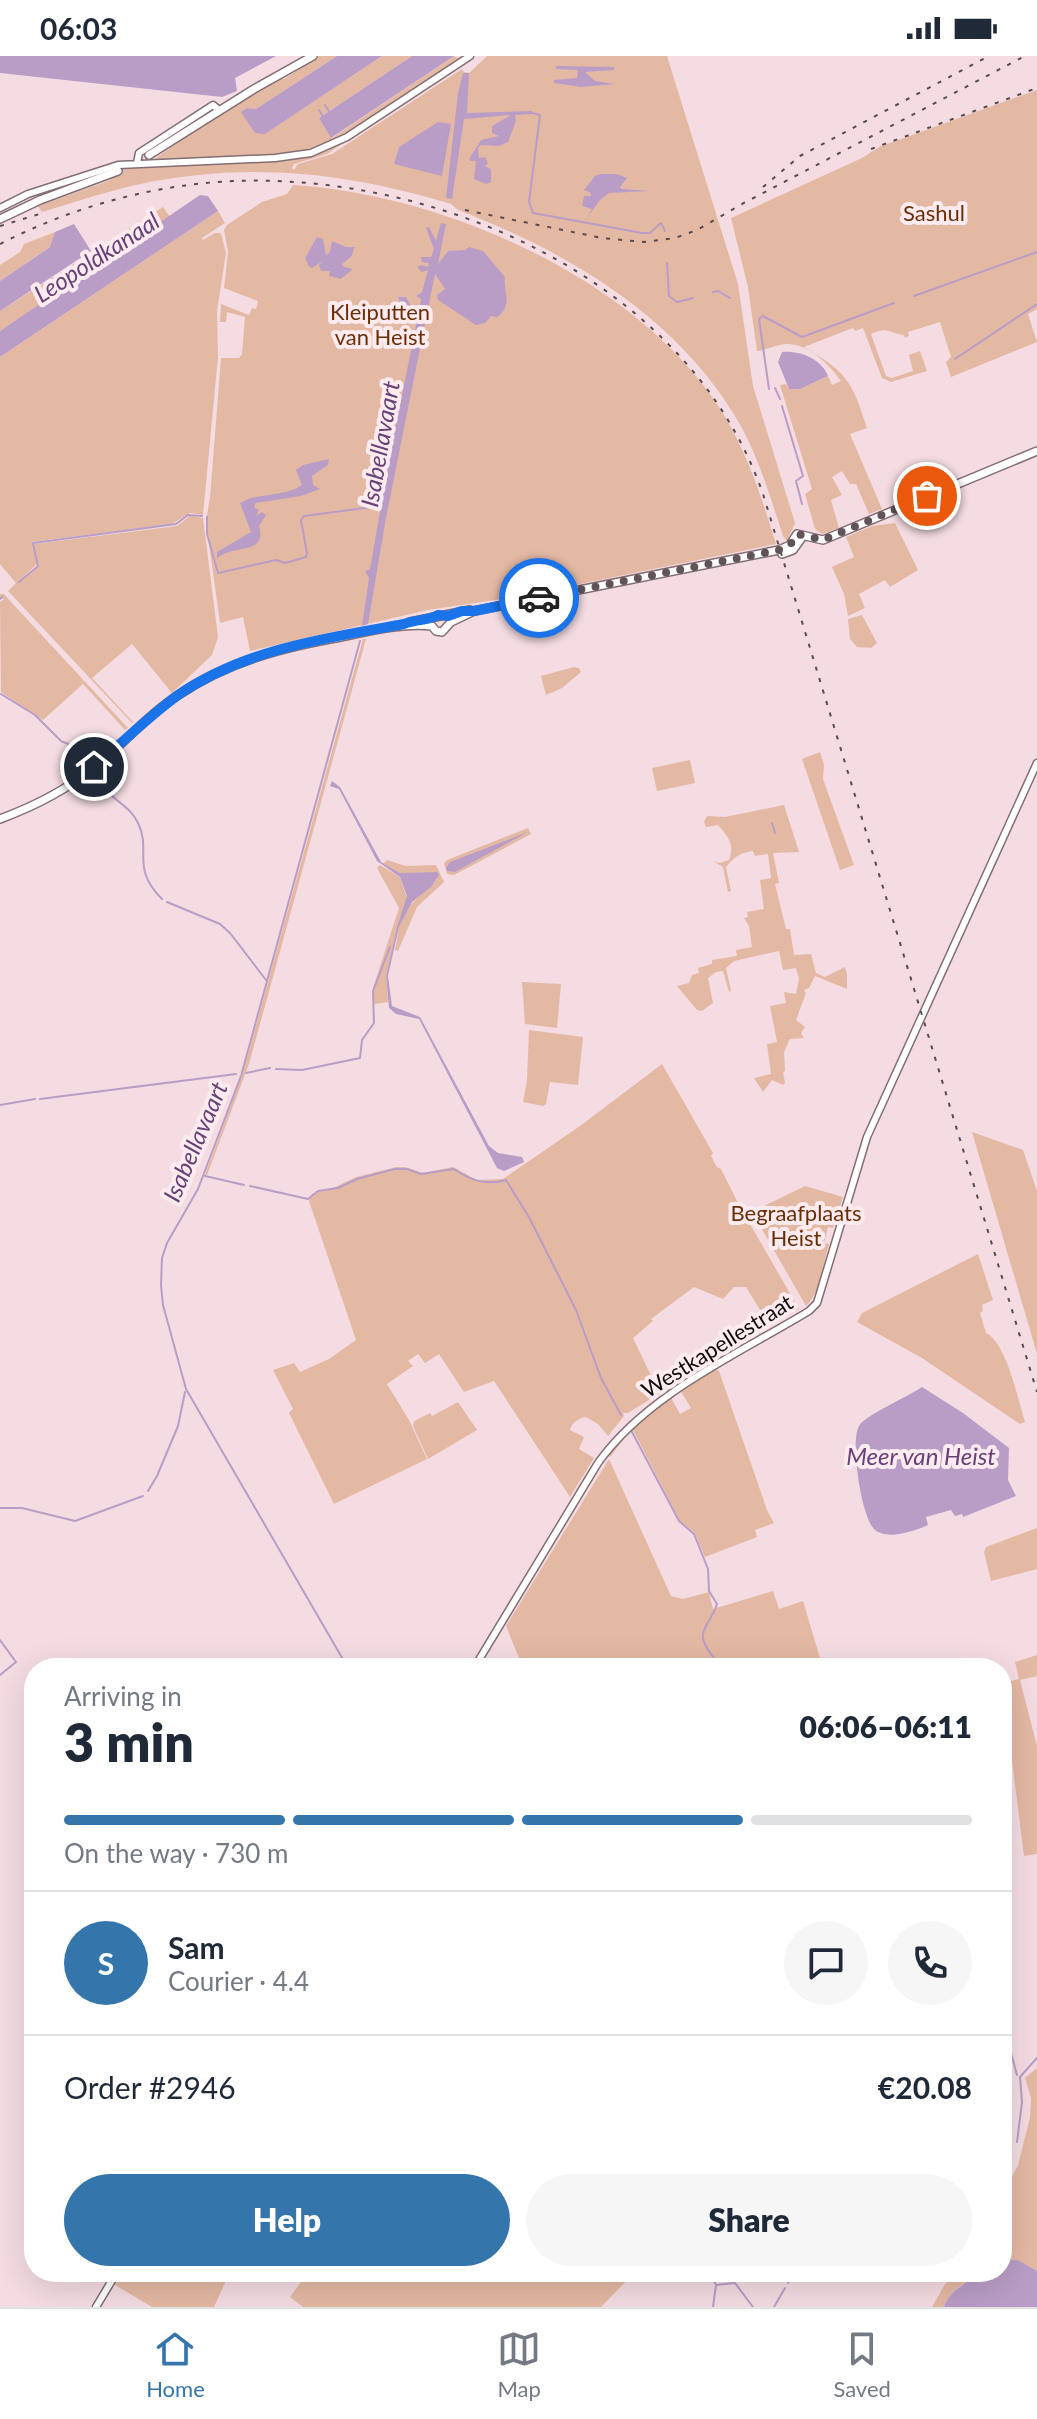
<!DOCTYPE html>
<html lang="en">
<head>
<meta charset="utf-8">
<style>
  body { margin:0; font-family:Lato,sans-serif; background:#f6f6f7; color:#1f2937; height:100vh; display:flex; flex-direction:column; font-size:30px; white-space:nowrap }
  * { box-sizing:border-box; margin:0 }
  p { font-size:26px; color:#747a83 }
  .icon { flex:none; width:44px; height:44px; fill:none; stroke:currentColor; stroke-width:2; stroke-linecap:round; stroke-linejoin:round }
  .map { position:relative; flex:1; overflow:hidden }
  .sheet { position:absolute; left:24px; top:1602px; width:988px; height:624px; display:flex; flex-direction:column; background:#fff; border-radius:32px; box-shadow:0 8px 32px #0002 }
  .sheet>* { flex:none }
  .pin { position:absolute; display:grid; place-items:center; width:68px; height:68px; color:#fff; margin:-34px; border:4px solid #fff; border-radius:50%; box-shadow:0 2px 8px #0007 }
  .courier { position:absolute; display:grid; place-items:center; width:80px; height:80px; margin:-40px; border:6px solid #1a73e8; border-radius:50%; background:#fff; color:#222; box-shadow:0 2px 10px #0007 }
  .head em { font-style:normal; font-weight:800 }
  .head div { display:flex; flex-direction:column-reverse }
  .head { display:flex; align-items:center; justify-content:space-between; height:136px; padding:0 40px }
  h1 { font-size:52px; font-weight:800; line-height:60px }
  .bar { display:grid; grid-template-columns:repeat(4,1fr); gap:12px 8px; align-content:center; height:96px; padding:0 40px }
  .bar i { height:10px; border-radius:6px; background:#e0e1e3 }
  .bar .active { background:#3476ac }
  .bar p { grid-column:span 4 }
  .line { display:flex; align-items:center; gap:20px; padding:0 40px; border-top:2px solid #e0e1e3 }
  .line div { flex:1 }
  .round { display:grid; place-items:center; flex:none; width:84px; height:84px; border-radius:42px; background:#f6f6f7 }
  .button { display:flex; gap:16px; margin-top:auto; padding:16px 40px }
  .button a { flex:1; height:92px; border-radius:48px; background:#3476ac; color:#fff; font-size:32px; font-weight:800; line-height:92px; text-align:center }
  .button a+a { background:#f6f6f7; color:#1f2937 }
  .status { display:flex; justify-content:space-between; align-items:center; height:56px; padding:0 40px; background:#fff; direction:ltr }
  .status svg { height:22px; fill:currentColor }
  .menu { display:flex; justify-content:space-around; align-items:center; height:112px; border-top:2px solid #e0e1e3; background:#fff; font-size:22px; color:#747a83 }
  .menu a { display:grid; justify-items:center; gap:4px }
  .menu .active { color:#3476ac }
  .map>svg:first-child { display:block }
  .green { fill:#e4b9a4 }
  .water { fill:#ba9dc7 }
  .lines { fill:none; stroke-linecap:round; stroke-linejoin:round }
  .stream { stroke:#ba9dc7; stroke-width:2 }
  .major-tunnel { stroke:#d2bdc2; stroke-width:7; stroke-dasharray:7 3.5; stroke-linecap:butt }
  .minor-casing { stroke:#836e73; stroke-width:9 }
  .major-casing { stroke:#836e73; stroke-width:10 }
  .minor { stroke:#fff; stroke-width:6 }
  .major { stroke:#fff; stroke-width:7 }
  .rail { stroke:#584b4f; stroke-width:2; stroke-dasharray:4 8; stroke-linecap:butt }
  .done { stroke:#615458; stroke-width:8; stroke-dasharray:0 14.4 }
  .route { stroke:#1a73e8; stroke-width:10 }
  .labels { text-anchor:middle; stroke-width:8; stroke-linejoin:round; paint-order:stroke }
  .park-label { font-size:22px; fill:#6b2f07; stroke:#feebef }
  .street-label { font-size:22px; fill:#120b0d; stroke:#feebef }
  .water-label { font-size:24px; font-style:italic; fill:#684178; stroke:#feebef }
</style>
</head>
<body>
<div class="status"><b>06:03</b><svg viewBox="0 0 49 12"><path d="M0 12V9h3v3zM5 12V6h3v6zM10 12V3h3v9zM15 12V0h3v12zM26 1h20v11H26zM47 4h2v5h-2z"/></svg></div>
<div class="map">
<svg width="1037" height="2251" viewBox="0 0 1037 2251">
  <rect width="100%" height="100%" fill="#f4dce2"/>
  <path class="green" d="M319,0H337L256,53L247,52L242,56L255,77H266L382,0H412L319,62L332,82L454,0L457,2L465,0L356,73C295,109 222,102 153,104L197,73L282,20L284,23Z
    M487,0H667L738,228L753,330L795,467L787,485L783,480C771,443 760,406 742,372C682,264 571,197 458,154L451,148C345,116 246,105 136,129C104,136 73,147 42,156L38,150L108,125L120,118L116,113L285,104L312,99L345,86L327,98L294,108L292,112L294,114L298,108L332,98L462,13L464,16L469,17Z
    M1037,34V253L1028,258L1037,286L951,321L946,306L951,301L940,266L908,276L909,280L905,282L904,279C888,277 889,270 871,278L886,320L892,322L913,315L909,299L920,295L927,315L891,326L882,322L863,272L855,275L853,272L804,291C846,316 852,324 867,372L850,378L882,453L869,458L856,428H850L842,415L832,421L842,439L831,444L839,472L822,478L815,473L805,438L812,433L780,329L786,328L789,333L809,329L828,320L832,329L841,325C829,309 811,289 789,288C779,287 767,294 757,295L748,231L731,162L862,102L879,91Z
    M293,129C438,138 618,215 707,334C742,380 759,433 776,488L521,540L428,554L250,595L243,561L220,567L206,466L210,441L221,302H239L242,298L245,261L227,256L226,266H220L221,248L249,259L252,252L256,253L258,245L224,232L228,196L224,174L227,169L262,146L287,138Z
    M163,151L170,161L0,275V255Z
    M218,155L225,167L202,182L203,184L215,177H221L226,197L217,255L218,301L203,459L190,457L172,468L32,486L38,507L18,526L39,510L34,488L177,470L191,459L203,462L218,581L212,599L172,637L132,588L92,622L134,667H132L8,535L16,527L0,508V301Z
    M55,176L51,190L0,225V209L20,196L24,188Z
    M895,467L918,514L890,531L885,524L859,538L865,552L848,560L844,538L832,511L854,501L846,481L872,470Z
    M0,538H4L12,547L128,672L125,674L83,628L43,664L1,636L0,546L4,543L0,542Z
    M862,559L877,587L871,592L857,591L850,583L848,563Z
    M363,583H366L249,1008L207,1119H205L243,1016Z
    M574,611L579,612L581,616L562,632L546,639L541,620Z
    M820,696L824,709L823,723L854,809L840,814L802,703Z
    M690,704L695,727L657,735L652,712Z
    M784,749L799,796L773,797L779,827L775,828L786,873H790L794,899L811,898L816,917L825,921L845,911L847,919V933L815,920L809,932L804,934L806,937L796,964L805,971L801,977L804,982L790,983L784,996L785,1015L783,1016L785,1027L783,1029L772,1024L763,1036L754,1022L771,1018L767,988L777,986L770,950L786,947L784,936L796,938L799,923L796,912L783,914L779,895L734,905L726,912L731,935L729,936L723,915L716,916L708,922L713,947L702,955L697,954L677,930L689,927L692,919L699,917L698,912L712,908V904L737,900L736,894L752,891L749,870L744,862L748,861L747,856L764,853L760,824L771,822L768,798L755,800L753,795C740,797 735,800 726,811L731,835L728,836L723,811L713,805L720,807L729,804C735,789 728,780 718,769L706,771L704,766L707,760L725,761Z
    M528,772L531,778L454,819L447,818L444,807L447,804Z
    M387,804L406,810L436,809L444,826L417,851L398,895L395,894L399,871L407,852L437,823L435,817H400L383,808Z
    M380,809L400,821L408,845L396,878L386,920L388,946L374,948L373,932L399,852L377,812Z
    M522,926L561,928L557,972L525,968Z
    M529,974L583,981L578,1029L550,1026L546,1048L543,1050L523,1046L527,1024Z
    M662,1008L713,1097L711,1100L717,1111L721,1113L739,1149L799,1253L770,1270L746,1231H734L723,1243L694,1231L651,1263L653,1265L633,1282L658,1334L683,1320L684,1322L628,1357H623L624,1360L608,1380L598,1368L586,1361C579,1362 571,1367 570,1374L584,1381L579,1393L594,1402L570,1441L494,1325L464,1336L439,1298L425,1307L418,1298L408,1305L413,1310L387,1328L409,1364L427,1403L334,1448L289,1357L293,1353L273,1314L294,1307L300,1316L329,1303L356,1284L309,1145L312,1138L335,1131L356,1121L396,1111H405L423,1117L453,1111L477,1124L503,1123L580,1070Z
    M972,1076L1023,1094L1037,1135V1298Z
    M805,1130L843,1141L833,1172L828,1171L824,1187L829,1188C823,1207 821,1236 806,1250L752,1156Z
    M978,1198L993,1244L982,1249L983,1255L980,1257L986,1277C1006,1286 1018,1343 1025,1366L1020,1368L922,1302L857,1266L862,1257Z
    M715,1313L719,1315L767,1454L774,1467L755,1474L757,1481L705,1501L694,1476L680,1465L632,1372L610,1401L607,1398L622,1380L670,1340L680,1358L691,1352L680,1334Z
    M458,1346L477,1374L428,1403L413,1370L414,1365L430,1357L432,1360Z
    M609,1403L671,1540L683,1543L709,1536L713,1553L773,1535L779,1553L803,1545L823,1612H523L506,1570Z
    M1037,1472V1513L991,1525L984,1496L986,1491Z
    M1037,1599V1620L1020,1624L1037,1690V1798L1024,1800L1010,1689L1002,1691V1627L1019,1623L1015,1606Z
    M1037,2012V2215L1018,2204L1002,2203V2140L1018,2109L1030,2061L1031,2042L1025,2022Z
    M123,2216H230L214,2251H152L115,2229Z
    M303,2216H635L601,2251H303L290,2241L306,2219Z
    M958,2216H977C965,2229 950,2233 944,2251H932L945,2228Z"/>
  <path class="water" d="M0,0H276L235,22L237,35L222,41L0,17Z
    M337,0H382L265,78L255,77L241,56L247,52L256,53Z
    M412,0H454L331,82L319,62Z
    M556,10L614,11V14L585,16L595,25L615,28L581,31L554,27V24L577,22L578,14L556,13Z
    M463,17H469L467,57L532,55V58L515,59L516,65L508,86L499,90L481,89L478,92L479,102L485,101L488,107L485,110L491,113V126L486,128L474,123L476,105H471L469,103L481,84L499,80L492,77V70L511,59L464,63L452,143L446,142L458,37Z
    M438,66L451,68L442,120L394,108L399,91Z
    M600,118H617L627,122L620,131L622,133L651,135L609,137L600,144L587,162L592,153L582,150L584,140H591V137L584,134L595,120Z
    M200,139L208,140L218,155L0,301V275Z
    M441,167L446,168L438,208L448,195L465,194L469,191L483,195L505,221C503,238 514,248 497,261L491,260L485,267L476,269L438,244L437,239L445,233L435,218L386,462L368,568L362,570L369,522L365,515L370,513L390,398L417,265L401,264L397,253L401,249L398,241H406L415,258L418,257L421,243L416,240L422,236L428,214L422,216L417,211L422,209L428,211L429,207L422,206L421,201H431L434,193L426,172L429,171L436,185Z
    M74,168L91,195L0,255V225L50,191L55,176Z
    M317,181L323,183L326,199L330,196L332,185L346,191H355L351,201L342,208L344,211L353,213L341,223L329,220L330,215H321L319,209L323,205L312,212L309,211L305,202Z
    M782,296C799,294 822,303 828,320L800,333H789L778,306Z
    M329,403L328,409L312,420L313,429L320,433L301,440L256,447L254,451L259,454L256,460L262,456L266,459L259,470C266,494 244,491 229,496C225,497 221,500 217,502V496L251,476L240,447C259,436 285,441 302,429L296,414L303,409Z
    M332,725L340,731L381,806L400,817L437,816L439,819L431,831L412,846L399,871L388,920L392,950L420,961L489,1090L498,1097L522,1101L524,1106L504,1115L497,1112L419,963L396,958L389,952L386,920L397,871L407,840L400,821L377,805L339,733L330,730Z
    M528,776L455,816L447,815L446,812L450,806Z
    M922,1331L963,1357L1009,1392L1008,1424L1016,1440L963,1461L962,1458L955,1460L951,1454L926,1461L928,1469C915,1475 886,1485 874,1473C861,1460 850,1385 859,1370C865,1359 908,1341 922,1331Z
    M1002,2203L1018,2204L1037,2215V2251H944C950,2233 965,2230 977,2216H1002Z"/>
  <g class="lines">
    <path class="stream" d="M325,49L330,57
      M319,54L324,62
      M529,56L540,59L529,146L533,157L642,177H650L661,167L665,175
      M667,207L669,240L677,246L693,242
      M713,236L718,235L730,242
      M914,240L1037,196
      M955,303L1037,248
      M775,332L780,343
      M769,333L759,263L763,260L802,281L894,247
      M782,350L803,420L796,425L802,448
      M207,461V478L218,517L276,504L285,507L306,501L307,497L301,464L304,460L380,450
      M19,526L38,510L33,487L176,468L188,459L202,460
      M0,543L2,541
      M1,638L35,659L61,685L97,700
      M98,720C106,743 129,747 138,767C152,795 130,811 162,843
      M772,767L775,777
      M167,846L220,868L230,877L266,924
      M276,1013L302,1014L360,1002L362,984L374,967L373,935L390,891
      M246,1017L270,1012
      M40,1043L236,1018
      M0,1049L35,1043
      M205,1120L244,1129
      M250,1130L308,1143L318,1135L338,1132L357,1123L395,1113H407L421,1118L454,1113C470,1124 486,1130 506,1124L530,1163L576,1254L601,1322L621,1359
      M631,1374L679,1465L694,1478L708,1513L709,1535L717,1548C714,1559 705,1568 703,1578C701,1589 716,1604 722,1612
      M148,1435L157,1420L178,1370L185,1336
      M0,1452H22L75,1465L143,1440
      M0,1584L16,1606L0,1619
      M348,1612L186,1333L163,1249L161,1229L162,1202L167,1187L198,1133L241,1020L360,585
      M1002,1964L1017,2019
      M1017,2086L1022,2046L1020,2021L1037,2002
      M1002,2093L1011,2092
      M710,2216L716,2229L713,2251
      M788,2227L794,2216
      M716,2229L735,2227L753,2251
      M774,2251L785,2232"/>
    <path class="major-tunnel" d="M118,115L149,99"/>
    <g class="minor-casing">
      <path id="minor" d="M137,107L139,97L213,49L219,54
        M0,152L28,138L118,109L275,102L311,97L347,81L470,0
        M474,1612L598,1407C647,1338 738,1298 809,1255L817,1247L867,1081L1037,707
        M96,2251L117,2216"/>
    </g>
    <g class="major-casing">
      <path id="major" d="M149,99L254,33L313,0
        M0,163L40,144L118,115
        M782,498L793,494L803,480
        M410,566L470,554
        M0,763C35,750 68,733 96,710C125,686 149,658 180,638C229,605 284,591 341,581C371,575 401,567 432,570L436,575L442,576L451,566L474,555L779,494L790,489L797,478L823,484L1037,395"/>
    </g>
    <use href="#minor" class="minor"/>
    <use href="#major" class="major"/>
    <path class="rail" d="M871,93L1037,32
      M763,131L800,100L989,0
      M465,154L602,182L644,186L675,182L697,174L742,148L1025,0
      M0,170L46,156
      M0,188C72,151 152,129 233,125C444,117 690,228 763,438L1037,1336"/>
  </g>
  <g class="lines">
    <path class="done" d="M539,542L779,494L790,489L797,478L823,484L927,440"/>
    <path class="route" d="M94,711C122,687 148,661 178,639C245,593 326,582 404,568C416,563 428,565 438,559L448,560L462,555H474L539,542"/>
  </g>
  <g class="labels">
    <g class="park-label">
      <text x="934" y="165">Sashul</text>
      <text x="380" y="264">Kleiputten<tspan x="380" dy="25">van Heist</tspan></text>
      <text x="796" y="1165">Begraafplaats<tspan x="796" dy="25">Heist</tspan></text>
    </g>
    <g class="street-label">
      <text transform="translate(717 1290) rotate(-32)" y="8">Westkapellestraat</text>
    </g>
    <g class="water-label">
      <text transform="translate(97 202) rotate(-33)" y="8">Leopoldkanaal</text>
      <text transform="translate(381 388) rotate(-80)" y="8">Isabellavaart</text>
      <text transform="translate(196 1086) rotate(-67)" y="8">Isabellavaart</text>
      <text x="921" y="1409">Meer van Heist</text>
    </g>
  </g>
</svg>
<div class="pin" style="left:927px;top:440px;background:#ea580c"><svg class="icon" aria-label="bag" viewBox="0 0 24 24"><path d="M5 8h14l-1 12H6zM9 8a3 3 0 0 1 6 0"/></svg></div>
<div class="pin" style="left:94px;top:711px;background:#1f2937"><svg class="icon" aria-label="home" viewBox="0 0 24 24"><path d="M3 11l9-7 9 7M6 9v11h12V9"/></svg></div>
<div class="courier" style="left:539px;top:542px"><svg class="icon" aria-label="car" viewBox="0 0 24 24"><path d="M5 17H2v-5l4-1 3-4h7l3 4 3 1v5h-3M9 17h6M6 11h13"/><circle cx="7" cy="17" r="2"/><circle cx="17" cy="17" r="2"/></svg></div>
<section class="sheet">
<div class="head"><div><h1>3 min</h1><p>Arriving in</p></div><em>06:06–06:11</em></div>
<div class="bar"><i class="active"></i><i class="active"></i><i class="active"></i><i></i><p>On the way · 730 m</p></div>
<div class="line" style="height:144px"><b class="round" style="background:#3476ac;color:#fff">S</b><div><b>Sam</b><p>Courier · 4.4</p></div><a class="round"><svg class="icon" aria-label="chat" viewBox="0 0 24 24"><path d="M4 5h16v11H9l-5 4z"/></svg></a><a class="round"><svg class="icon" aria-label="phone" viewBox="0 0 24 24"><path d="M5 4h4l2 5-3 2q2 4 5 5l2-3 5 2v4C11 20 4 13 5 4z"/></svg></a></div>
<div class="line" style="height:104px"><div>Order #2946</div><b>€20.08</b></div>
<div class="button"><a>Help</a><a>Share</a></div>
</section>
</div>
<nav class="menu">
<a class="active"><svg class="icon" aria-label="home" viewBox="0 0 24 24"><path d="M3 11l9-7 9 7M6 9v11h12V9"/></svg>Home</a>
<a><svg class="icon" aria-label="map" viewBox="0 0 24 24"><path d="M3 6l6-2 6 2 6-2v14l-6 2-6-2-6 2zM9 4v14M15 6v14"/></svg>Map</a>
<a><svg class="icon" aria-label="saved" viewBox="0 0 24 24"><path d="M7 4h10v16l-5-4-5 4z"/></svg>Saved</a>
</nav>
</body>
</html>
